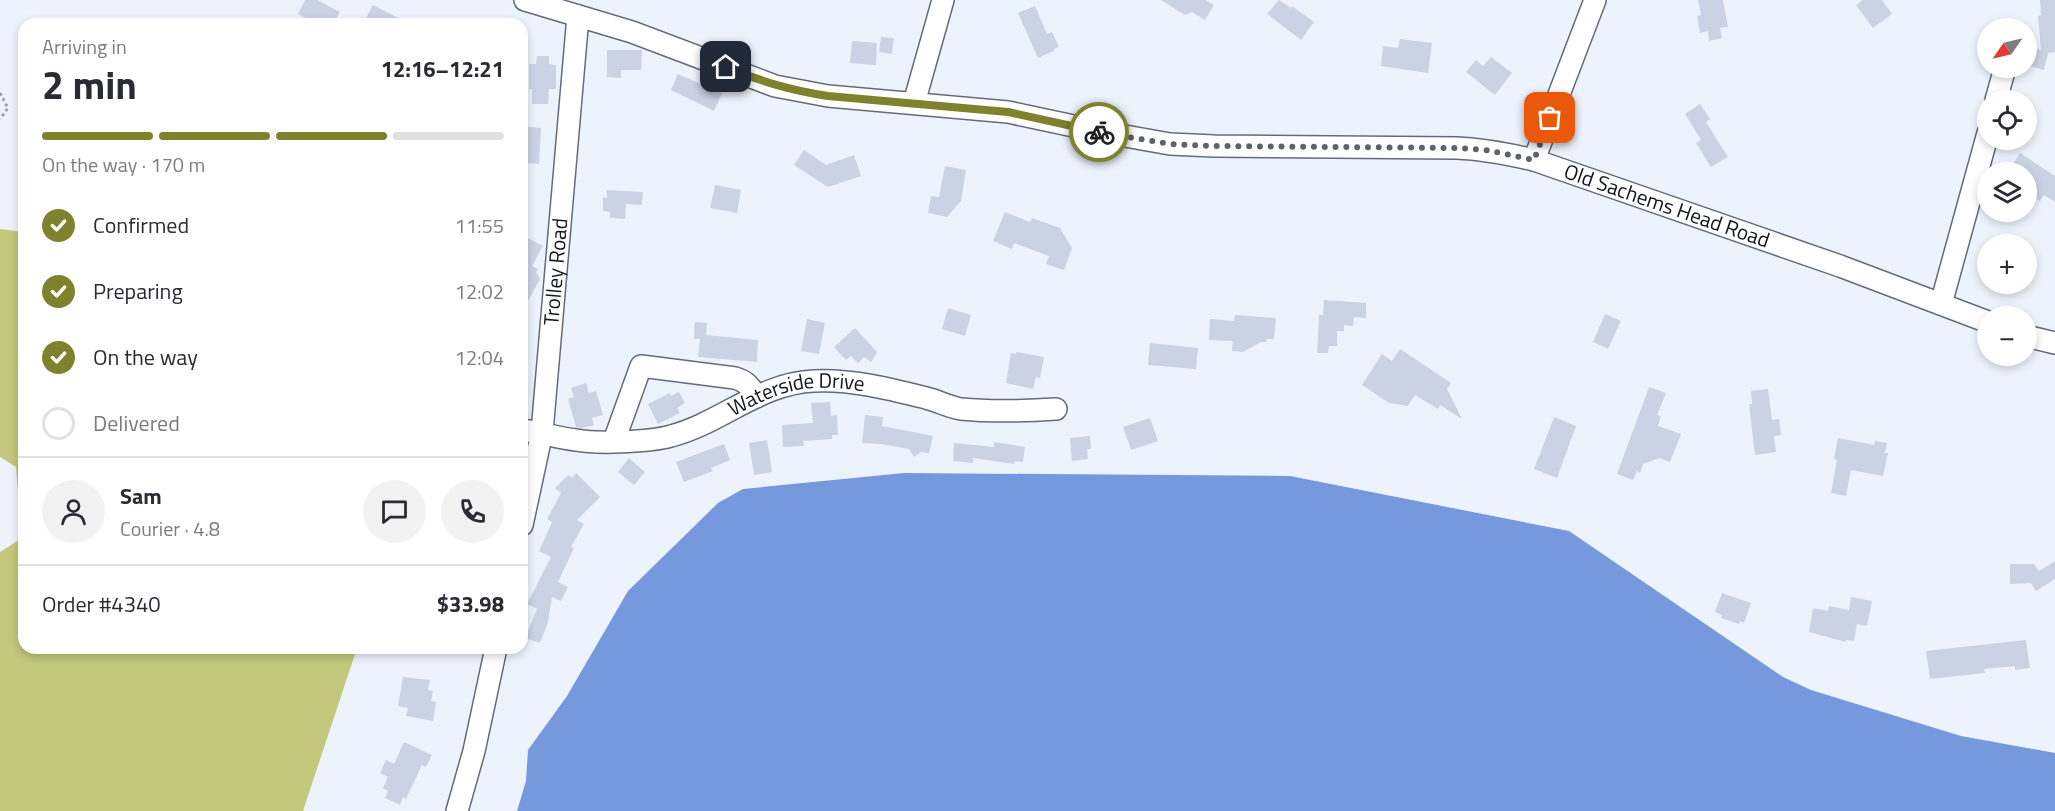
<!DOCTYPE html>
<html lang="en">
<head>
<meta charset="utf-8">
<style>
  body { margin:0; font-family:"Titillium Web",sans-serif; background:#f2f2f3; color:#2b2b33; height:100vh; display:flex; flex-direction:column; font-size:22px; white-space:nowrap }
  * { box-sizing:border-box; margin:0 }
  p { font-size:20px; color:#7c7c81 }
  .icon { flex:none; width:33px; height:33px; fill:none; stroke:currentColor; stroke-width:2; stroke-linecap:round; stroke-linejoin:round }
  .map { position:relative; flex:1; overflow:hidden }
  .details { position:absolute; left:18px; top:18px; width:510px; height:636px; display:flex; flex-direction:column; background:#fff; border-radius:18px; box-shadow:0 3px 9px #0003 }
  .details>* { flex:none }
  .needle { width:39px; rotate:236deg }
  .controls { position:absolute; left:1977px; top:18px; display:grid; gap:12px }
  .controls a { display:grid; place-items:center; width:60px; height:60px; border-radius:50%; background:#fff; box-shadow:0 3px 9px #0003; font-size:30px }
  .pin { position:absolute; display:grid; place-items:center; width:51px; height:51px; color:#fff; margin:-26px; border-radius:12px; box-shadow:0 3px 9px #0006 }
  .courier { position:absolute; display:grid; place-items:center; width:60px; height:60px; margin:-30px; border:4px solid #7e822c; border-radius:50%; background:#fff; color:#222; box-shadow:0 2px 8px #0007 }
  .overview em { font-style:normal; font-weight:700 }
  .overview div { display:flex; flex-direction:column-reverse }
  .overview { display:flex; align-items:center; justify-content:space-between; height:102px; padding:0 24px }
  h1 { font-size:39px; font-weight:700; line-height:45px }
  .bar { display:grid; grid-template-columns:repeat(4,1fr); gap:9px 6px; align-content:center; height:72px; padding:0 24px }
  .bar i { height:8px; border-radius:4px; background:#e1e1e2 }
  .bar .active { background:#7e822c }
  .bar p { grid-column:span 4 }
  .line { display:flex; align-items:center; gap:15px; padding:0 24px; border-top:2px solid #e1e1e2 }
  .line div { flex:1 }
  .round { display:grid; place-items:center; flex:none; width:63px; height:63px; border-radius:32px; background:#f2f2f3 }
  ol { padding:0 24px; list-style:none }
  li { display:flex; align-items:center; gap:18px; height:66px }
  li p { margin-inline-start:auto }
  li .icon { padding:6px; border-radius:50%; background:#7e822c; color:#fff; stroke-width:4 }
  li:last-child { color:#7c7c81 }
  li i { width:33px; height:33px; border:3px solid #e1e1e2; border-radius:50% }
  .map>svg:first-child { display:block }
  .green { fill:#c3c87c }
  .water { fill:#7599dc }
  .building { fill:#cad3e4 }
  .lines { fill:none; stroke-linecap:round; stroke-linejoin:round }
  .minor-casing { stroke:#636b7a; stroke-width:24 }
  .path { stroke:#9ea3ab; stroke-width:3; stroke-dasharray:3 3; stroke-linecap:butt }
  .minor { stroke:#fff; stroke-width:21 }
  .done { stroke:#5f6369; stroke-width:6; stroke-dasharray:0 10.8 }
  .route { stroke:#7e822c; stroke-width:8 }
  .labels { text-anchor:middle; stroke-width:5; stroke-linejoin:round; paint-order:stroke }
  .street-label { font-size:21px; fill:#12151a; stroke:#fff }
</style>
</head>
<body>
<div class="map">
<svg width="2055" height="811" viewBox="0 0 2055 811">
  <rect width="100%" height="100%" fill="#edf3fd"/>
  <path class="green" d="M0,229L24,232V648H357L303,811H0V552L22,538L16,467L0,457Z"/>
  <path class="water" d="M904,473L1290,476L1569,531L1783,677L1811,690L1961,736L2055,753V811H517L526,781L528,750L567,696L628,591L718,503L743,489Z"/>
  <path class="building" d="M305,0H317L340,12L333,24H318L298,14Z
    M1161,0H1205L1214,5L1205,20L1192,12L1185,15Z
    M1279,0L1291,8L1292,6L1314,22L1301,40L1267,14Z
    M1698,0H1723L1728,27L1720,28L1722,38L1709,41L1708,31L1700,33L1697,16L1701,15Z
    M1863,0H1882L1892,14L1873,28L1856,5Z
    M2040,0H2055V52L2048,53L2044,70L2026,65L2031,47L2041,50L2038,16L2041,15Z
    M373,5L410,24H363Z
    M1035,6L1047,34L1052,32L1059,47L1054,49V51L1038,58L1018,13Z
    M881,37L894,38L892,54L879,52Z
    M1400,39L1432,43L1428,73L1381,66L1383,46L1398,48Z
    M852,41L877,43L876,65L850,63Z
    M607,50H642L641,70H621V78L607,77Z
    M537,56H549V64L556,65V89H549L548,104H532V89H529V64H536Z
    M1491,57L1512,73L1495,95L1466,72L1476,60L1483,66Z
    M678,74L722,93L714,111L671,90Z
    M1700,104L1710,119L1706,122L1728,157L1711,167L1696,143L1701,140L1685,114Z
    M522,126L541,128L539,164L522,163Z
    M804,150L826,165L854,155L861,176L828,187L794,165Z
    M2020,153L2055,176V202L2044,195L2040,201L2026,192V172H2019L2011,167Z
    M945,166L966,170L961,201L947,217L928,213L931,196L939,197Z
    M715,185L741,190L737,213L710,208Z
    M607,190L643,192L642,205L626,204L625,219L610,218V212L603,211V197L607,198Z
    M1005,212L1030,222L1032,218L1060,228L1072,248L1064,270L1046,264L1049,256L1014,243L1012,249L993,241Z
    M522,235L543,246L532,266L538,269L536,272L540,279L522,312Z
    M1324,300L1366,303V318L1354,317L1353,326L1344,325V331H1337V346H1329L1328,353H1317L1319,315H1323Z
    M948,308L971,315L965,336L942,329Z
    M1605,314L1621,321L1608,349L1593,342Z
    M1235,315L1276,318L1274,339H1267L1266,342H1261L1243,352L1232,351L1233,341L1209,340L1210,319L1234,321Z
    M807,319L825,323L819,354L801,351Z
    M695,322L707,323L706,335L758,340L757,362L698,357L700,339H694Z
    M855,328L877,352L871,362L864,357L858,363L851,356L846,360L834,347Z
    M1150,343L1198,348L1196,369L1148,365Z
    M1400,349L1451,383L1447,389L1462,419L1440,405L1438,409L1415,395L1408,406L1389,403L1362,385L1382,354L1392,361Z
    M1017,352L1044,357L1040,378L1036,377L1033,389L1006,383L1011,353L1016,354Z
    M586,383L589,393L596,391L603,415L592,418L594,425L582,428L576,427L568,399L574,397L571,388Z
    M1649,387L1666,393L1657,415L1661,416L1658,426L1681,434L1670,462L1660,458L1643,464L1640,473L1637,471L1633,480L1617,474Z
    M1768,389L1772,420L1779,419L1781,435L1774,436L1776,452L1755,455L1749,404H1752L1751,391Z
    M679,392L685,403L677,408L680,413L658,424L648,404L670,393L671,396Z
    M830,402L831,416L837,415L838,435H832V439L803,441L804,446L783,447L782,425L813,423L811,403Z
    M865,415L883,417L882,426L933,436L929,453L921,452L914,457L909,449L881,444L862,443Z
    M1554,417L1576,426L1557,478L1534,469Z
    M1150,418L1158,441L1131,450L1123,427Z
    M1090,436L1091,449H1087L1088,459L1072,461L1070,438Z
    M1838,438L1874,445L1875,441L1887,443L1885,453H1888L1883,476L1851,470L1846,496L1831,493L1837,460L1834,459Z
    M767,440L772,472L754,475L749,443Z
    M994,442L1025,447L1023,462L1015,461L1014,464L973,458V463L953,461L954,443L994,447Z
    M724,444L730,460L711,468L713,471L684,482L676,462Z
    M629,458L645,472L634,485L618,472Z
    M576,473L600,497L577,520L584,524L571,547L574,548L558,582L568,587L561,601L552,597L548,622L540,643L525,638L537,609L527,604L551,557L539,551L552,522L547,519L561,493L555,488L568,475L572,478Z
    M2055,561V579L2036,591L2031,583L2010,584V564H2034L2039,571Z
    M1722,593L1751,603L1744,623L1740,621L1739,624L1721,618L1722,615L1715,612Z
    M1851,597L1872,601L1867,626L1857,624L1854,641L1846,640V642L1809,632L1813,608L1828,611L1829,606L1849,610Z
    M2026,640L2030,668L2015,670V666L1984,669L1985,673L1930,679L1926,651Z
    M403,677L430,680L428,690L433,691L431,701L436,702L433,721L406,716L408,708L398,706Z
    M404,742L432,755L426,767L422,765L406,799L403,797L400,805L385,798L388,791L383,788L388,777L380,773L386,760L394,764Z"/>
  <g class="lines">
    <g class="minor-casing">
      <g id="minor">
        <path id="s1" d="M525,0L632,32L775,86L828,96L1008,112L1097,131L1170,144L1214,146L1457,148C1483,149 1508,154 1534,160L1840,266L1988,322"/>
        <path d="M1996,100L2005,68"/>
        <path d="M914,103L943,0"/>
        <path d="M1534,160L1595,0"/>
        <path d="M1941,304L1988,133"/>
        <path d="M2026,336L2055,343"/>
        <path id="s2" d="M522,430C540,432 557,438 576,440C597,444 650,442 671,436C721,423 760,383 814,381C851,379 890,389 926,398C938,401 949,407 961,409C992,412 1025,411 1056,409"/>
        <path d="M614,441L641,366L735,378C746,381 751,387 756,397"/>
        <path id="s3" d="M522,525L542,432L578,16"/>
        <path d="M457,811L474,751L496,648"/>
      </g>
    </g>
    <path class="path" d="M0,93L8,108L0,119"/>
    <use href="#minor" class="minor"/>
  </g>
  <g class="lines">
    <path class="done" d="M1099,132L1170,144L1214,146L1457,148L1486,150L1534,160L1550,118"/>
    <path class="route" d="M726,67C763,82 789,90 828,96L1008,112L1099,132"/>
  </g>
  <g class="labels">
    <g class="street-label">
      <text dy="7" stroke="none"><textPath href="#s1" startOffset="1170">Old Sachems Head Road</textPath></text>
      <text dy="7" stroke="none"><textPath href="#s3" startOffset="256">Trolley Road</textPath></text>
      <text dy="7" stroke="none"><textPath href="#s2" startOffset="285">Waterside Drive</textPath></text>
    </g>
  </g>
</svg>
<div class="controls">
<a><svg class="needle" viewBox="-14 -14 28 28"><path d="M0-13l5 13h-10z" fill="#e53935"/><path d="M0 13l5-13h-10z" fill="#7c7c81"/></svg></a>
<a><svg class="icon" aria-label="locate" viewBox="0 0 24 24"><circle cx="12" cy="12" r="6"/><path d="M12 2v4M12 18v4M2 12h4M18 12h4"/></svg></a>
<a><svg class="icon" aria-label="layers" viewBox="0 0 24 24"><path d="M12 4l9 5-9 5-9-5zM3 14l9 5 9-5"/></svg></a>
<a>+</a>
<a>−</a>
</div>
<div class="pin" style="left:1550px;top:118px;background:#ea580c"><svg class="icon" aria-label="bag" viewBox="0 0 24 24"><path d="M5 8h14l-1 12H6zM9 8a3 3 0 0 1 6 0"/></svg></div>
<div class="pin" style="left:726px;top:67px;background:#1f2937"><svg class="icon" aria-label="home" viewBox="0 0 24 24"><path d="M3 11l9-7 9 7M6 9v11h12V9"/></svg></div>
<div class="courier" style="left:1099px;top:132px"><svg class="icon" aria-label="bike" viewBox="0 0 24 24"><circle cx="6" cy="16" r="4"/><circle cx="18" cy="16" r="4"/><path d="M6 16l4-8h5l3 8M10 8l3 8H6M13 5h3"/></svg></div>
<section class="details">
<div class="overview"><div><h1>2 min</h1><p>Arriving in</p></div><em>12:16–12:21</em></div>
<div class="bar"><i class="active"></i><i class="active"></i><i class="active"></i><i></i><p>On the way · 170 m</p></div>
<ol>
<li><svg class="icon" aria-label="check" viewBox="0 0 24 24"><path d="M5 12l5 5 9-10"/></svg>Confirmed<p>11:55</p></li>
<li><svg class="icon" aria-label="check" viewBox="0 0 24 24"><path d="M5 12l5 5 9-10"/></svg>Preparing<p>12:02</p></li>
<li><svg class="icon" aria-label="check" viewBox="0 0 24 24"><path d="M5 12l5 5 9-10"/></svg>On the way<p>12:04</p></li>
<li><i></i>Delivered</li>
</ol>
<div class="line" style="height:108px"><a class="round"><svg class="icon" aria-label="person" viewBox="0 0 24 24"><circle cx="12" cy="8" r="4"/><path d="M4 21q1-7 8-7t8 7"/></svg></a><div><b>Sam</b><p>Courier · 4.8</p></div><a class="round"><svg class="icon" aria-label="chat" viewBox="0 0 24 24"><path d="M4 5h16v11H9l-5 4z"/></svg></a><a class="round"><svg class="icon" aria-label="phone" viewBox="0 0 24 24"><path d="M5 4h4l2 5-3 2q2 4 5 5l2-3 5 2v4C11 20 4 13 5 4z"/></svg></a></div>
<div class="line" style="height:78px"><div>Order #4340</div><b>$33.98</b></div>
</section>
</div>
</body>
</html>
